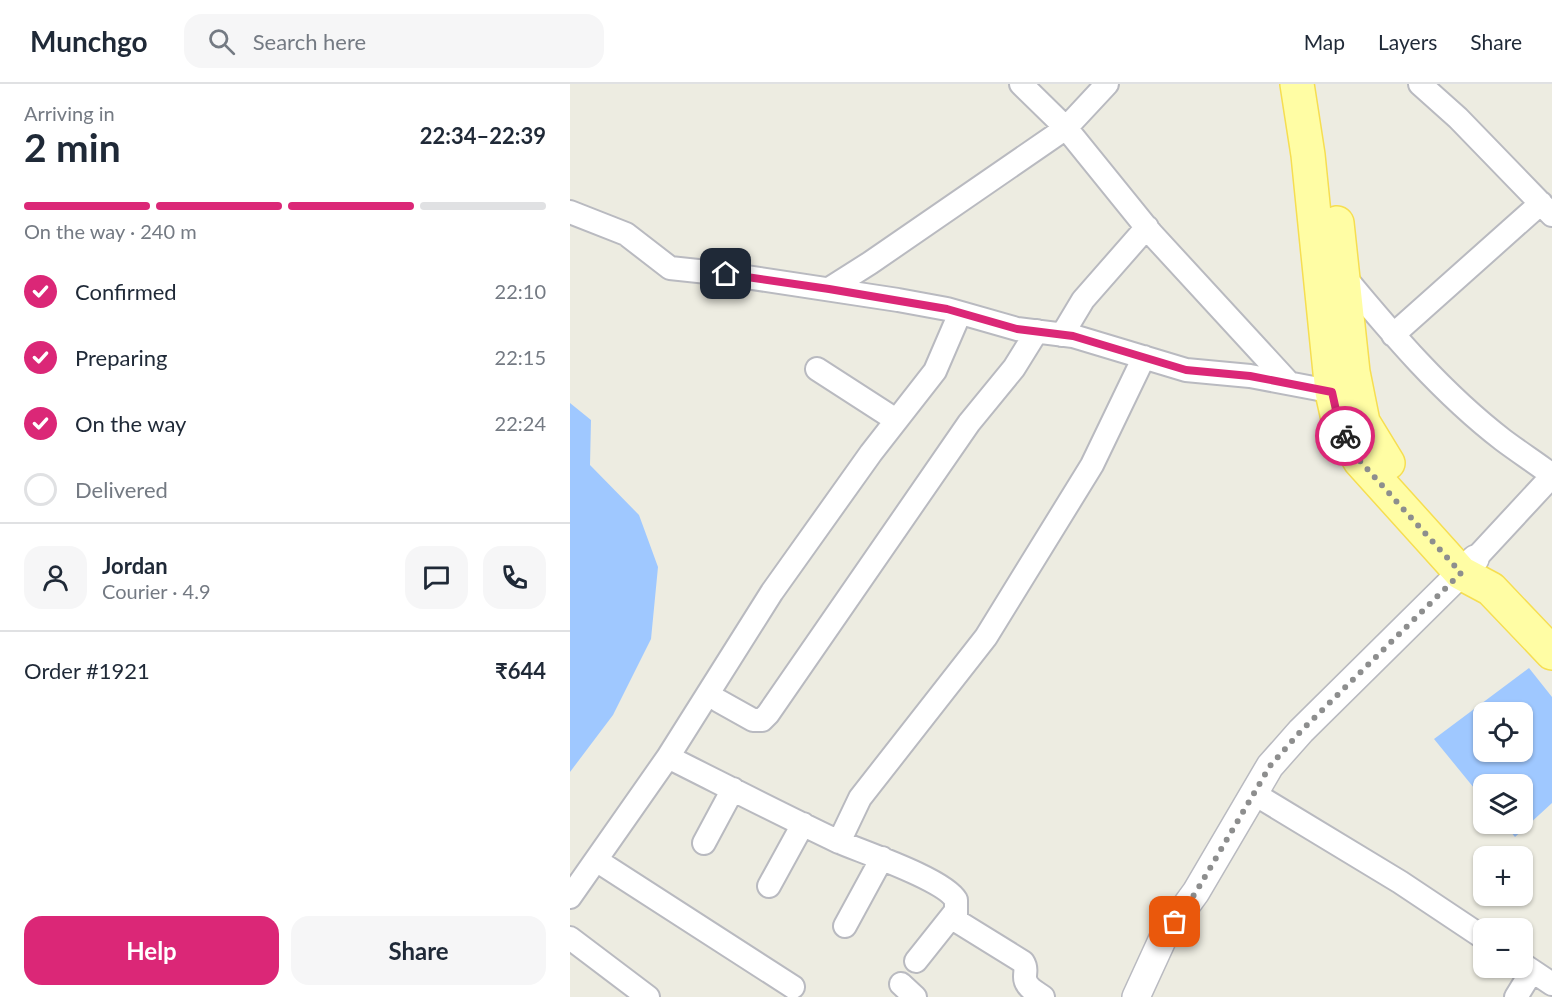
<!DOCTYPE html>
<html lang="en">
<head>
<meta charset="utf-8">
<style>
  body { margin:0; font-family:Lato,sans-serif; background:#f6f6f7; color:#1f2937; height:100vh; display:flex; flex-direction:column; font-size:22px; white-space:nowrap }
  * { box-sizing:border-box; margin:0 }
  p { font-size:20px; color:#747a83 }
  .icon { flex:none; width:33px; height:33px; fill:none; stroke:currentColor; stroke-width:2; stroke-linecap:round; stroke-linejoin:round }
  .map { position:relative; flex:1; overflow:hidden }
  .drawer { display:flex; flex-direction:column; background:#fff; width:570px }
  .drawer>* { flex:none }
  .fabs { position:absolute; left:903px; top:618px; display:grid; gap:12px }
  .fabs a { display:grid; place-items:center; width:60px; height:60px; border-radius:12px; background:#fff; box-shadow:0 2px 4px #0004; font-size:30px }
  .pin { position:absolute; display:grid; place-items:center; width:51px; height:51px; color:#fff; margin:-26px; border-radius:12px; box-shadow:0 3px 9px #0006 }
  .courier { position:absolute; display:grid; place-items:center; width:60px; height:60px; margin:-30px; border:4px solid #db2777; border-radius:50%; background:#fff; color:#222; box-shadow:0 2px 8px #0007 }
  .overview em { font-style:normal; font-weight:700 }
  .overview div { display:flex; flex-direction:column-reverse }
  .overview { display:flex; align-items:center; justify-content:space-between; height:102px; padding:0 24px }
  h1 { font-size:39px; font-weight:700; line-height:45px }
  .bar { display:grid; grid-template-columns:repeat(4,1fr); gap:9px 6px; align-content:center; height:72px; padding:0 24px }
  .bar i { height:8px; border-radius:4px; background:#e0e1e3 }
  .bar .active { background:#db2777 }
  .bar p { grid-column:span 4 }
  .line { display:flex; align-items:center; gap:15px; padding:0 24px; border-top:2px solid #e0e1e3 }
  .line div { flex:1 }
  .round { display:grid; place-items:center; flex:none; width:63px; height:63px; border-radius:18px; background:#f6f6f7 }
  ol { padding:0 24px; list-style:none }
  li { display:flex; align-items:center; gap:18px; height:66px }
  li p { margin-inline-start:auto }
  li .icon { padding:6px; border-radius:50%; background:#db2777; color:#fff; stroke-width:4 }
  li:last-child { color:#747a83 }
  li i { width:33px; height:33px; border:3px solid #e0e1e3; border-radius:50% }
  .action { display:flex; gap:12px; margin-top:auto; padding:12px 24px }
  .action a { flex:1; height:69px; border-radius:18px; background:#db2777; color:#fff; font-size:24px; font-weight:700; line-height:69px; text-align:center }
  .action a+a { background:#f6f6f7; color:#1f2937 }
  header { display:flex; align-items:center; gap:36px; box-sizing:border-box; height:84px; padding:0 30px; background:#fff; border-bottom:2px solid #e0e1e3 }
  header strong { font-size:28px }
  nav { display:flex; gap:33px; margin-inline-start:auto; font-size:21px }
  .search { width:420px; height:54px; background:#f6f6f7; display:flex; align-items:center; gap:15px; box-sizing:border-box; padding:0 21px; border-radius:18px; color:#747a83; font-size:22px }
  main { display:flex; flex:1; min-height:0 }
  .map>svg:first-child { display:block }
  .water { fill:#9fc8ff; fill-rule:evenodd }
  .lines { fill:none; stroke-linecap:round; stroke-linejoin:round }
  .minor-casing { stroke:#b9bac0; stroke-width:26 }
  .tertiary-casing { stroke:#b9bac0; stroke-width:30 }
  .primary-casing { stroke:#f6de51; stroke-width:36 }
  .minor { stroke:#fff; stroke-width:22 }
  .tertiary { stroke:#fff; stroke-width:27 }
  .primary { stroke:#fffda4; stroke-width:33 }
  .done { stroke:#8d8e8e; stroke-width:6; stroke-dasharray:0 10.8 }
  .route { stroke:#db2777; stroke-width:8 }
</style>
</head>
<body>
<header>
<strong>Munchgo</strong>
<div class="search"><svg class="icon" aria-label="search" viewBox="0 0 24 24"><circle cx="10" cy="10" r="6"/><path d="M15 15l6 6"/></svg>Search here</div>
<nav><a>Map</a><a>Layers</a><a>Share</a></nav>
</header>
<main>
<section class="drawer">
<div class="overview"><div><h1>2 min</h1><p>Arriving in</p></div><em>22:34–22:39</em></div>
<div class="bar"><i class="active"></i><i class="active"></i><i class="active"></i><i></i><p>On the way · 240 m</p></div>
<ol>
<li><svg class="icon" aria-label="check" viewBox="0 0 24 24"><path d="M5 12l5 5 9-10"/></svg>Confirmed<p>22:10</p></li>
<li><svg class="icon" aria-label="check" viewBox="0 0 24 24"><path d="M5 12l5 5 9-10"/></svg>Preparing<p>22:15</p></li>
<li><svg class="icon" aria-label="check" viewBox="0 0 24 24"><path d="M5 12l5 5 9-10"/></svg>On the way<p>22:24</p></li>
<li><i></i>Delivered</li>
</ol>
<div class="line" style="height:108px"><a class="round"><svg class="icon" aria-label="person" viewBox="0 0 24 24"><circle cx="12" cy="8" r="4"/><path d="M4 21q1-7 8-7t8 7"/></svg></a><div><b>Jordan</b><p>Courier · 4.9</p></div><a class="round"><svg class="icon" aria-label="chat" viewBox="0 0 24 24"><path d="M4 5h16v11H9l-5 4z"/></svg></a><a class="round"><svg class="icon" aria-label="phone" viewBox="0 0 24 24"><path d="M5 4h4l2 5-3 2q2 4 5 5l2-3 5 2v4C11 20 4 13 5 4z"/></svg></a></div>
<div class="line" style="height:78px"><div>Order #1921</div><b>₹644</b></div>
<div class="action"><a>Help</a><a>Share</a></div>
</section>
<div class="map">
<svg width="982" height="913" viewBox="0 0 982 913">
  <rect width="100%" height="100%" fill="#edece1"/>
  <path class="water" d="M0,319L21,336L20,381L69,431L88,483L81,555L43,631L0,688Z
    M959,584L982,613V719L945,753L934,740H952V700H914L913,715L864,655ZM914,628H952V668H914Z"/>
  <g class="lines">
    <g class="minor-casing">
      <path id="minor" d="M451,0L496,44L537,0
        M850,0L888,34L982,131
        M0,128L56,150L100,184L156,190L328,216L377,225L447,245L503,252L616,286L680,292L775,310
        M773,191C822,250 872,309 933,356C949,368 966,379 982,391
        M259,205L300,179L496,44L581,149L719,299
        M492,251L513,216L577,143
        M823,251L971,119
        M247,285L326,336
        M905,475L982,392
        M149,617L183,636H192L198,630L399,339L444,284L467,247
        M98,673C154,701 210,730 267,757C292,768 374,795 386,816V834L390,839L453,878C457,884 455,886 455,893C455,903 466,908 473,913
        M683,709L830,798L914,854
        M269,758L290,714L416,553L522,381L574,273
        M134,759L163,705
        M26,776L223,903
        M199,802L233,740
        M0,813L98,673L202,508L301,369L365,287L390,229
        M275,842L312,774
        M0,854L78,913
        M346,877L385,828
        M952,880L982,900
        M331,900L345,913
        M946,913L962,887"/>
    </g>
    <g class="tertiary-casing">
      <path id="tertiary" d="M566,913L594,852L626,808L700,682L731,647L905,475"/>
    </g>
    <g class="primary-casing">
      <path id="primary" d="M727,0L738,71L762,308L770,344L790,377L891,489L921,505L982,569
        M767,139L783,288L793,338L818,379"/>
    </g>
    <use href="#minor" class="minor"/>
    <use href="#tertiary" class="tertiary"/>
    <use href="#primary" class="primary"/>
  </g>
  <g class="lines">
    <path class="done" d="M605,838L626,808L700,682L731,647L891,489L790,377L775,352"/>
    <path class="route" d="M156,190L259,205L377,225L447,245L503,252L616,286L680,292L762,308L770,344L775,352"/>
  </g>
</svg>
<div class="fabs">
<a><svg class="icon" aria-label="locate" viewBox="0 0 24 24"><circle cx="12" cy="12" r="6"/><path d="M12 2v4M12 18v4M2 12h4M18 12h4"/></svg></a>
<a><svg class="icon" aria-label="layers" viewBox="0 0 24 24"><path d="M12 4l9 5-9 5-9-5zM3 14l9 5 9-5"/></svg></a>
<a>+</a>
<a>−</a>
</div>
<div class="pin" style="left:605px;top:838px;background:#ea580c"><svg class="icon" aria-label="bag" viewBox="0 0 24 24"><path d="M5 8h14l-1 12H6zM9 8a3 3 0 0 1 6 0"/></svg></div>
<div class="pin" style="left:156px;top:190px;background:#1f2937"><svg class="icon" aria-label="home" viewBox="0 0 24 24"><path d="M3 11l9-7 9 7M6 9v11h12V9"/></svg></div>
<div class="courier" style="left:775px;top:352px"><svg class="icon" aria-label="bike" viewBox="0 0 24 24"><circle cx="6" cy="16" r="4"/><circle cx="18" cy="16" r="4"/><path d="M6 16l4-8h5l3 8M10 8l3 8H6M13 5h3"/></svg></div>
</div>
</main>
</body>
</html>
